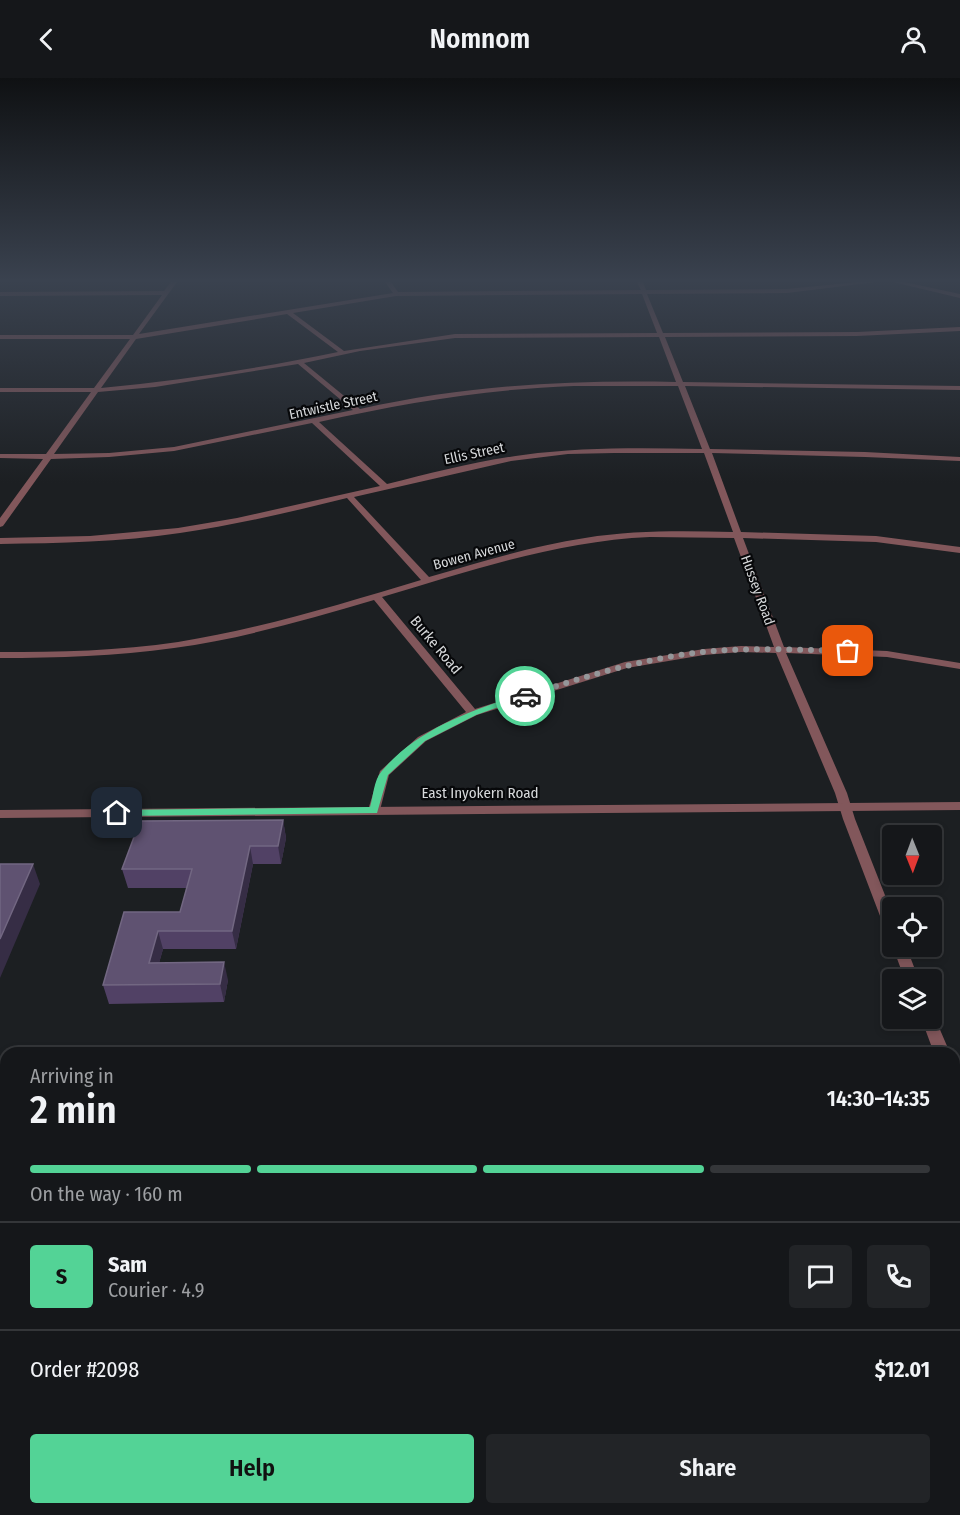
<!DOCTYPE html>
<html lang="en">
<head>
<meta charset="utf-8">
<style>
  body { margin:0; font-family:"Fira Sans Condensed",sans-serif; background:#222427; color:#f1f3f6; height:100vh; display:flex; flex-direction:column; font-size:22px; white-space:nowrap }
  * { box-sizing:border-box; margin:0 }
  p { font-size:20px; color:#9d9fa2 }
  .icon { flex:none; width:33px; height:33px; fill:none; stroke:currentColor; stroke-width:2; stroke-linecap:round; stroke-linejoin:round }
  .map { position:relative; flex:1; overflow:hidden }
  .sheet { position:absolute; left:0px; top:969px; width:960px; height:468px; display:flex; flex-direction:column; background:#15171a; border-radius:18px 18px 0 0; box-shadow:0 3px 9px #0003,0 0 0 2px #343639 }
  .sheet>* { flex:none }
  .needle { width:39px; rotate:179deg }
  .tools { position:absolute; left:882px; top:747px; display:grid; gap:12px }
  .tools a { display:grid; place-items:center; width:60px; height:60px; border-radius:6px; background:#15171a; box-shadow:0 3px 9px #0003,0 0 0 2px #343639; font-size:30px }
  .pin { position:absolute; display:grid; place-items:center; width:51px; height:51px; color:#fff; margin:-26px; border-radius:12px; box-shadow:0 3px 9px #0006 }
  .courier { position:absolute; display:grid; place-items:center; width:60px; height:60px; margin:-30px; border:4px solid #53d396; border-radius:50%; background:#fff; color:#222; box-shadow:0 2px 8px #0007 }
  .headline em { font-style:normal; font-weight:600 }
  .headline div { display:flex; flex-direction:column-reverse }
  .headline { display:flex; align-items:center; justify-content:space-between; height:102px; padding:0 30px }
  h1 { font-size:39px; font-weight:600; line-height:45px }
  .bar { display:grid; grid-template-columns:repeat(4,1fr); gap:9px 6px; align-content:center; height:72px; padding:0 30px }
  .bar i { height:8px; border-radius:4px; background:#343639 }
  .bar .on { background:#53d396 }
  .bar p { grid-column:span 4 }
  .line { display:flex; align-items:center; gap:15px; padding:0 30px; border-top:2px solid #343639 }
  .line div { flex:1 }
  .round { display:grid; place-items:center; flex:none; width:63px; height:63px; border-radius:6px; background:#222427 }
  .primary-button { display:flex; gap:12px; margin-top:auto; padding:12px 30px }
  .primary-button a { flex:1; height:69px; border-radius:6px; background:#53d396; color:#111; font-size:24px; font-weight:600; line-height:69px; text-align:center }
  .primary-button a+a { background:#222427; color:#f1f3f6 }
  header { display:flex; justify-content:space-between; align-items:center; height:78px; padding:0 30px; background:#15171a; font-size:27px; font-weight:600 }
  .map>svg:first-child { display:block }
  .lines { fill:none; stroke-linecap:round; stroke-linejoin:round }
  .minor { fill:#82575b; fill-rule:evenodd }
  .tertiary { fill:#82575b; fill-rule:evenodd }
  .wall { fill:#514165 }
  .shaded-wall { fill:#362d45 }
  .building { fill:#5f5271; stroke:#726782; stroke-width:1.5 }
  .route { fill:#53d396 }
  .done { stroke:#95979a; stroke-width:6; stroke-dasharray:0 10.8 }
  .labels { text-anchor:middle; stroke-width:4.5; stroke-linejoin:round; paint-order:stroke }
  .far-street-label { font-size:14px; fill:#d6d8da; stroke:#07080a }
  .street-label { font-size:15px; fill:#d6d8da; stroke:#07080a }
</style>
</head>
<body>
<header><svg class="icon" aria-label="back" viewBox="0 0 24 24"><path d="M15 5l-7 7 7 7"/></svg>Nomnom<svg class="icon" aria-label="person" viewBox="0 0 24 24"><circle cx="12" cy="8" r="4"/><path d="M4 21q1-7 8-7t8 7"/></svg></header>
<div class="map">
<svg width="960" height="1437" viewBox="0 0 960 1437">
  <rect width="100%" height="100%" fill="#1c1f22"/>
  <g class="lines">
    <path class="minor" d="M171,204H177L139,256L393,215L385,204H391L398,214L641,212L637,204H643L646,212L787,211L857,204H876L787,215L647,216L663,255L857,254L960,249V253L857,258L665,259L683,304L960,308V312L685,308L710,371L865,374L960,379V383L865,379L712,375L741,454L876,458L960,469V475L876,464L743,460L784,569L887,573L960,585V591L887,579L786,575L847,715L855,741L892,835V856L887,855L885,851L843,741L835,715L776,575L741,574L704,577L627,590L477,637L426,663L389,697L380,732L374,736L368,732L380,693L418,659L466,634L374,522C308,541 242,561 174,570C116,578 58,580 0,580V574C59,574 119,573 178,564C260,551 341,526 421,502L347,420C291,434 236,447 180,455C120,464 60,465 0,466V460L90,458L178,450L237,440L380,408L312,345L174,373L109,379L51,381L3,448L0,449V440L43,381L0,380V376H46L91,314H0V310H94L130,261H0V257H133L162,217L0,218V214L164,213ZM642,216L657,255L455,256L344,273L293,235L396,218ZM287,236L338,274C260,290 181,303 101,310L136,261ZM659,259L676,304C566,302 468,307 360,331L304,285L360,273L455,260ZM298,286L353,332L174,369L109,375L54,376L98,314L155,309ZM574,308H678L702,371C642,370 582,369 523,377C477,383 432,395 387,406L319,344C404,325 487,311 574,308ZM614,375H704L733,454C683,453 634,452 585,460C532,468 480,484 429,499L354,419L511,383L568,376ZM650,459L734,460L774,569L741,568L704,571L625,584L475,631L382,519C470,493 557,463 650,459Z
      M893,204H904L960,216V220Z
      M892,867L906,868L919,902H905Z
      M932,935L935,940L950,975H934L921,940H932Z
      M954,990H960V1027L954,1024Z
      M0,991H6V1005H0Z"/>
    <path class="tertiary" d="M960,724V732L0,740V732Z"/>
  </g>
  <path class="wall" d="M283,742L286,760L281,786H253L236,871H163L159,885L228,902L224,924L109,926L103,907L124,834H180L187,810H128L122,791Z
    M0,1095H6V1180H0Z
    M954,1232L960,1250V1329L954,1330Z
    M0,1237H6V1335H0Z"/>
  <path class="shaded-wall" d="M283,742L286,760L281,786L278,768Z
    M250,768L253,786L236,871L232,853Z
    M33,786L40,806L0,900V861Z
    M158,853L163,871L154,903L149,885Z
    M224,884L228,902L224,924L220,906Z
    M390,1431H394V1437H390Z"/>
  <path class="building" d="M283,742L278,768H250L232,853H158L149,885L224,884L220,906L103,907L124,834H180L192,791H122L140,743Z
    M0,786H33L0,861Z
    M0,1095H6V1157H0Z
    M954,1232L960,1250V1318H954Z
    M0,1237H6V1314H0Z
    M234,1431H390V1437H233Z"/>
  <linearGradient id="sky" x2="0" y2="1"><stop stop-color="#0f1113"/><stop offset="0.5" stop-color="#3a424f"/><stop offset="1" stop-color="#3a424f" stop-opacity="0"/></linearGradient>
  <rect width="960" height="405" fill="url(#sky)"/>
  <path class="route" d="M522,616L530,618L476,637L425,663L388,697L377,735L117,738L112,735L117,732L370,729C373,719 374,702 381,694C416,651 472,632 522,616Z"/>
  <g class="lines">
    <path class="done" d="M525,618C584,599 641,581 702,574C751,569 800,572 848,573"/>
  </g>
  <g class="labels">
    <g class="far-street-label">
      <text transform="translate(333 327) rotate(-12)" y="5">Entwistle Street</text>
      <text transform="translate(474 375) rotate(-12)" y="5">Ellis Street</text>
      <text transform="translate(474 476) rotate(-15)" y="5">Bowen Avenue</text>
      <text transform="translate(758 512) rotate(70)" y="5">Hussey Road</text>
    </g>
    <g class="street-label">
      <text transform="translate(436 567) rotate(50)" y="5">Burke Road</text>
      <text x="480" y="720">East Inyokern Road</text>
    </g>
  </g>
</svg>
<div class="tools">
<a><svg class="needle" viewBox="-14 -14 28 28"><path d="M0-13l5 13h-10z" fill="#e53935"/><path d="M0 13l5-13h-10z" fill="#9d9fa2"/></svg></a>
<a><svg class="icon" aria-label="locate" viewBox="0 0 24 24"><circle cx="12" cy="12" r="6"/><path d="M12 2v4M12 18v4M2 12h4M18 12h4"/></svg></a>
<a><svg class="icon" aria-label="layers" viewBox="0 0 24 24"><path d="M12 4l9 5-9 5-9-5zM3 14l9 5 9-5"/></svg></a>
</div>
<div class="pin" style="left:848px;top:573px;background:#ea580c"><svg class="icon" aria-label="bag" viewBox="0 0 24 24"><path d="M5 8h14l-1 12H6zM9 8a3 3 0 0 1 6 0"/></svg></div>
<div class="pin" style="left:117px;top:735px;background:#1f2937"><svg class="icon" aria-label="home" viewBox="0 0 24 24"><path d="M3 11l9-7 9 7M6 9v11h12V9"/></svg></div>
<div class="courier" style="left:525px;top:618px"><svg class="icon" aria-label="car" viewBox="0 0 24 24"><path d="M5 17H2v-5l4-1 3-4h7l3 4 3 1v5h-3M9 17h6M6 11h13"/><circle cx="7" cy="17" r="2"/><circle cx="17" cy="17" r="2"/></svg></div>
<section class="sheet">
<div class="headline"><div><h1>2 min</h1><p>Arriving in</p></div><em>14:30–14:35</em></div>
<div class="bar"><i class="on"></i><i class="on"></i><i class="on"></i><i></i><p>On the way · 160 m</p></div>
<div class="line" style="height:108px"><b class="round" style="background:#53d396;color:#111">S</b><div><b>Sam</b><p>Courier · 4.9</p></div><a class="round"><svg class="icon" aria-label="chat" viewBox="0 0 24 24"><path d="M4 5h16v11H9l-5 4z"/></svg></a><a class="round"><svg class="icon" aria-label="phone" viewBox="0 0 24 24"><path d="M5 4h4l2 5-3 2q2 4 5 5l2-3 5 2v4C11 20 4 13 5 4z"/></svg></a></div>
<div class="line" style="height:78px"><div>Order #2098</div><b>$12.01</b></div>
<div class="primary-button"><a>Help</a><a>Share</a></div>
</section>
</div>
</body>
</html>
